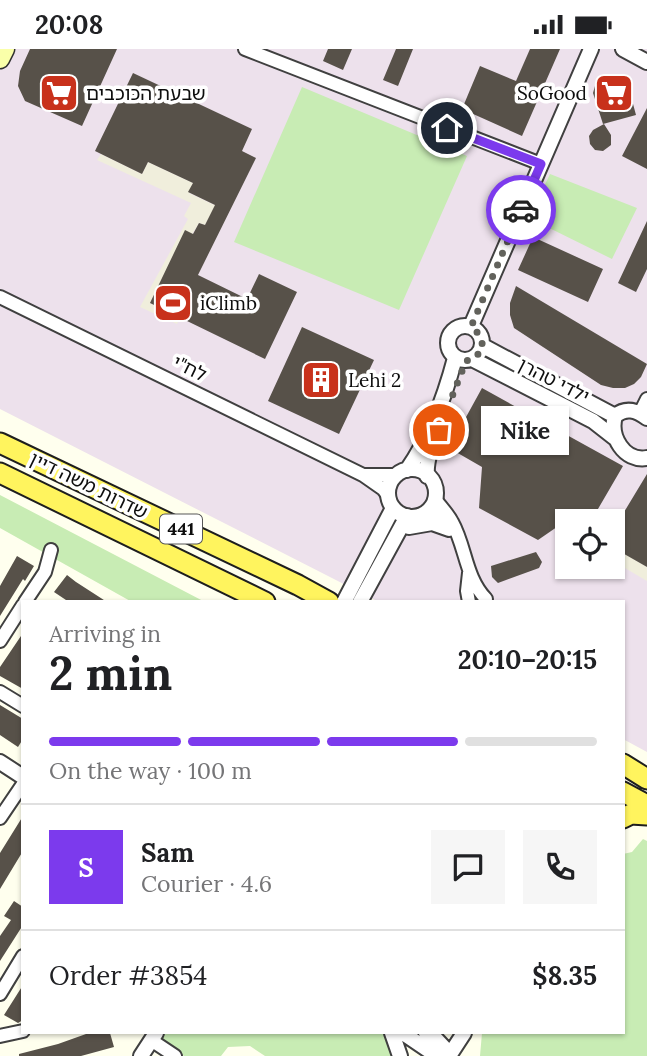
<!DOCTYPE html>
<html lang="en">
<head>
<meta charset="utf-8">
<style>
  body { margin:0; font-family:Lora,"Noto Sans Hebrew",serif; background:#f6f6f6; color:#202124; height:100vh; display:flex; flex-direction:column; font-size:26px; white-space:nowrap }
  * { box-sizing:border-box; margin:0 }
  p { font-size:23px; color:#757577 }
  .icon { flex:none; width:38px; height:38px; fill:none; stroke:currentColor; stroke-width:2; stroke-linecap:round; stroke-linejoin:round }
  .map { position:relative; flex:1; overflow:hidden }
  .details { position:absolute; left:21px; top:551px; width:604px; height:434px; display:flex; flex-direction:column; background:#fff; border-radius:0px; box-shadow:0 2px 5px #0004 }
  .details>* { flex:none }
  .fabs { position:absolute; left:555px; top:460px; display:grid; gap:14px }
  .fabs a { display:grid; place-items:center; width:70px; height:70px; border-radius:0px; background:#fff; box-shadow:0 2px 5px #0004; font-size:35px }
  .pin { position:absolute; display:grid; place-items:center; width:60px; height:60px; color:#fff; margin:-30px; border:4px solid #fff; border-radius:50%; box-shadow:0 2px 7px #0007 }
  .courier { position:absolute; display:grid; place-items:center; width:70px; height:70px; margin:-35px; border:5px solid #7c3aed; border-radius:50%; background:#fff; color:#222; box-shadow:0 2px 9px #0007 }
  .bubble { position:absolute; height:49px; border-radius:0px; background:#fff; box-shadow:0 2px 5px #0004; font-size:23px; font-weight:800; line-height:49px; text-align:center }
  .overview em { font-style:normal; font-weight:800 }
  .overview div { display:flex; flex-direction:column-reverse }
  .overview { display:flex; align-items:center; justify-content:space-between; height:119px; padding:0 28px }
  h1 { font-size:46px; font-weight:800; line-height:52px }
  .bar { display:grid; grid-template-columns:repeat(4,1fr); gap:10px 7px; align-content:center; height:84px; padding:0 28px }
  .bar i { height:9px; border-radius:5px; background:#e0e0e0 }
  .bar .on { background:#7c3aed }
  .bar p { grid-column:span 4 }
  .line { display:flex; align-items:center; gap:18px; padding:0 28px; border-top:2px solid #e0e0e0 }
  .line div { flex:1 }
  .round { display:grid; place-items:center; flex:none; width:74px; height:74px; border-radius:0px; background:#f6f6f6 }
  .status { display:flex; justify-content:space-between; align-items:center; height:49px; padding:0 35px; background:#fff; direction:ltr }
  .status svg { height:19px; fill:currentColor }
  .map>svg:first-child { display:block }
  .industrial { fill:#ede1ec; fill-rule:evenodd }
  .green { fill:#c8ecb4 }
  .plaza { fill:#f0eedc }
  .building { fill:#575149 }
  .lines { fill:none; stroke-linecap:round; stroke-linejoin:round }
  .minor-casing { stroke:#404040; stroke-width:16 }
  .tertiary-casing { stroke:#404040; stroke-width:18 }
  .secondary-casing { stroke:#2f2f2f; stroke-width:21 }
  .primary-casing { stroke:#1e1e1e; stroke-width:23 }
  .minor { stroke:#fff; stroke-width:12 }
  .tertiary { stroke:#fff; stroke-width:14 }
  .secondary { stroke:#faffa9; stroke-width:18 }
  .primary { stroke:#fff45e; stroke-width:19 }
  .done { stroke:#62625c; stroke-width:7; stroke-dasharray:0 12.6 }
  .route { stroke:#7c3aed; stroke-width:9 }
  .labels { text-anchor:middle; stroke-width:7; stroke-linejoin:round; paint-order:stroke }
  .shield { fill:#fff; stroke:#565656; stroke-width:2 }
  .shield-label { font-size:18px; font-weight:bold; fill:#0d0d0d }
  .poi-label { font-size:19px; fill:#0d0d0d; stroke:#fff; text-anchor:start }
  .street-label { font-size:19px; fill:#0d0d0d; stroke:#fff }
</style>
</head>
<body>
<div class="status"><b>20:08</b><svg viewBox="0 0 49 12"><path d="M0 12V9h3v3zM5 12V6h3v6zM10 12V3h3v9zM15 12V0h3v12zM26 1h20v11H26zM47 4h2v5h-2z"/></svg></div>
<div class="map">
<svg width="647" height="1007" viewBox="0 0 647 1007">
  <rect width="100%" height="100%" fill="#ffe"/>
  <path class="industrial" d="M0,0H647V703L623,690V553H379L0,360ZM567,472H612V518H567Z"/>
  <path class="green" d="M302,38L467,107L399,261L234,193Z
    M550,125L637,159L612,210L529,169Z
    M0,446L205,553H132L0,479Z
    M643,790L647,792V1007H480L482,984H623V805L632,803Z
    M164,984H384L390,994L392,1007H265L250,997L228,998L221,1007H184L159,991Z"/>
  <path class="plaza" d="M101,105L142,125L148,113L193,134L189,144L227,162L224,174L210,167L205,176L199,174L150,254L180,269L177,275L140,258L188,170L184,167L191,154L97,111Z
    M613,498L647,518V532L613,512Z"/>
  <path class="building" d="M30,0H117L82,77L25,52L18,37L20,22Z
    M328,0H352L343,21L323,12Z
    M396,0H413L398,37L383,31Z
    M530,0H560L522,87L462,60L480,17L516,32Z
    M133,24L252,80L242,102L256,109L198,226L247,250L259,225L297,243L265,310L150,254L185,181L193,185L199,174L205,176L215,156L188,143L193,134L148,113L142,125L95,102Z
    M615,28L622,32L629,40L636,66L603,75L593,44L595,37L605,29Z
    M647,59V120L622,107Z
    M604,75L611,86V96L603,102L595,101L590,95L589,87L593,81Z
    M647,172V220L636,243L618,234Z
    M533,188L603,220L588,253L518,221Z
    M516,237L647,315L641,328L634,335L625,339H613L601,336L514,279L510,266V254Z
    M302,278L374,311L339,385L268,352Z
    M482,339L623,417L591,472H577L570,469L538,491L479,459L482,418L449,399Z
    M647,425V518L612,498V483Z
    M536,503L542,513L539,519L498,534L492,528L491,517Z
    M17,507L34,517L25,532L23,530L0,567V537Z
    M67,526L76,533L107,553H69L54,543Z
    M23,584V640L0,627V618Z
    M0,656L23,670V690L18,698L0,686Z
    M23,767V802L0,840V804Z
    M14,852L23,858V876L0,912V887L11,871L4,867Z
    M23,936V971L18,974L4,966Z
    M85,984H110L114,998L81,1007H19V1005L58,995L86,985Z"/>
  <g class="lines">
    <g class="minor-casing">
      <path id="minor" d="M245,0L541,115
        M0,248L363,426L383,440L389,448
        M640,364L647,350
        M363,426H397
        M435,450C441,458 448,465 452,473C466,498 465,528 486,550
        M427,463L435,464L446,475
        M25,553L45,523L51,501
        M469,553L467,542L469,524
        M0,592L23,556
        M0,643L23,657
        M0,769L23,735
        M0,945L23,907
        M0,987L23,982
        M151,991L175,1007"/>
    </g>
    <g class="tertiary-casing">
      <path id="tertiary" d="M623,0L647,13
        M448 294a17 17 0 1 1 34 0a17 17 0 1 1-34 0Z
        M471,277L591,0
        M483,297L615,367
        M472,310L593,372L616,390
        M647,369C636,361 626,358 615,367C609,387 624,413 647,409
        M388 444a24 24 0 1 1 48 0a24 24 0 1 1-48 0Z
        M407,421C430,388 445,347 455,309
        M427,427C425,406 438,384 445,365
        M409,478L432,474L449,480
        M344,553L393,459
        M360,553L407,467
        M0,713L23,728
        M392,984L400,1007
        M403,984L428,1001L450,1005
        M426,984L436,990L450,1005
        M141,1007L156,984
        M449,1007L464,984"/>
    </g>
    <g class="secondary-casing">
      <path id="secondary" d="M0,10L5,0"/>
    </g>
    <g class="primary-casing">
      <path id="primary" d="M0,394L298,536L329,553
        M0,424L265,553
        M623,715L647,730
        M623,743L647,756
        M623,769L631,765L647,766"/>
    </g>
    <use href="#minor" class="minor"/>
    <use href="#tertiary" class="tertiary"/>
    <use href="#secondary" class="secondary"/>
    <use href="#primary" class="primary"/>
  </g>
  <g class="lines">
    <path class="done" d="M439,381L466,312L476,308L483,298L480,286L471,278L521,161"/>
    <path class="route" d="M447,79L541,115L521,161"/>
  </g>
  <defs>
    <g id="supermarket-square" transform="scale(2.0125)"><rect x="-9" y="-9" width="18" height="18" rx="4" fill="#c8311b" stroke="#fff"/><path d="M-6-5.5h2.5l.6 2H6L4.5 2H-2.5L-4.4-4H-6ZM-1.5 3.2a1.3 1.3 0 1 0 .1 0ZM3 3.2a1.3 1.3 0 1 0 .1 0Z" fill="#fff"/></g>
    <g id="stadium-square" transform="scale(2.0125)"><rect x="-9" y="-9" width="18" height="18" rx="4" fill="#c8311b" stroke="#fff"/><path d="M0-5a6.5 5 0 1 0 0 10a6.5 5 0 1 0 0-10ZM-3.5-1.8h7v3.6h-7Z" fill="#fff"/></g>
    <g id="building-square" transform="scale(2.0125)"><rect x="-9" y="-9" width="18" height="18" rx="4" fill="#c8311b" stroke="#fff"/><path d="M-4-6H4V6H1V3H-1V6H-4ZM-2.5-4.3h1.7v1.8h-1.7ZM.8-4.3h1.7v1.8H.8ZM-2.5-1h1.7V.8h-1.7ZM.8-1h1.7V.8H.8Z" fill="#fff"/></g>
  </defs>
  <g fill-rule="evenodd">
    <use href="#supermarket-square" x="59" y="44"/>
    <use href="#supermarket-square" x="614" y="44"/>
    <use href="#stadium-square" x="173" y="254"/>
    <use href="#building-square" x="321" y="331"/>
  </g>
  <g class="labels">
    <rect class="shield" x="160" y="465.5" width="42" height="29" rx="5"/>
    <g class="shield-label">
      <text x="181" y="486">441</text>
    </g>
    <g class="poi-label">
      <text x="86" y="51">שבעת הכוכבים</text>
      <text x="587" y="51" text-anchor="end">SoGood</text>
      <text x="200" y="261">iClimb</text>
      <text x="348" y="338">Lehi 2</text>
    </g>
    <g class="street-label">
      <text transform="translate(190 319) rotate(26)" y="7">לח"י</text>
      <text transform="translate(554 331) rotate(27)" y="7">ילדי טהרן</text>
      <text transform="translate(89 436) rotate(26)" y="7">שדרות משה דיין</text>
    </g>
  </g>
</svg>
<div class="fabs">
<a><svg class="icon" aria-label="locate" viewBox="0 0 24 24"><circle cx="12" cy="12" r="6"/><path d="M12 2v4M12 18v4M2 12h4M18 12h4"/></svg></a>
</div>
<div class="pin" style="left:439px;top:381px;background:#ea580c"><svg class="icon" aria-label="bag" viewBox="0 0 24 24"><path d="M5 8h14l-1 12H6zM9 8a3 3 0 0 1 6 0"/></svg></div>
<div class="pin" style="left:447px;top:79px;background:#1f2937"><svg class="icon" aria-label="home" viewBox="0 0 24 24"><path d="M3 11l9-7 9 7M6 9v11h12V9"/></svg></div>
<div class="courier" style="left:521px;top:161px"><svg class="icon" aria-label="car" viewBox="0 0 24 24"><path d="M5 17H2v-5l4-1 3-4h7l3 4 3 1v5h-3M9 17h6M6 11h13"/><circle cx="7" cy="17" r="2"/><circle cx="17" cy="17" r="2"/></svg></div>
<div class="bubble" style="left:481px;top:357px;width:88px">Nike</div>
<section class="details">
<div class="overview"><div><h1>2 min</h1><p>Arriving in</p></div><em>20:10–20:15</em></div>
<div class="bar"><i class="on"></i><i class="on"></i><i class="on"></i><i></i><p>On the way · 100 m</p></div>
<div class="line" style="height:126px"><b class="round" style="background:#7c3aed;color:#fff">S</b><div><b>Sam</b><p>Courier · 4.6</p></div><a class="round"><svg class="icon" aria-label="chat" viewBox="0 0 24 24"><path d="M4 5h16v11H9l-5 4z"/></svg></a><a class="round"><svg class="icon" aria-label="phone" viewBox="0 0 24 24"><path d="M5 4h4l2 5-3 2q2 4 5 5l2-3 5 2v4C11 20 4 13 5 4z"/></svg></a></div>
<div class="line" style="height:91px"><div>Order #3854</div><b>$8.35</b></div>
</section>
</div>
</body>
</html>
